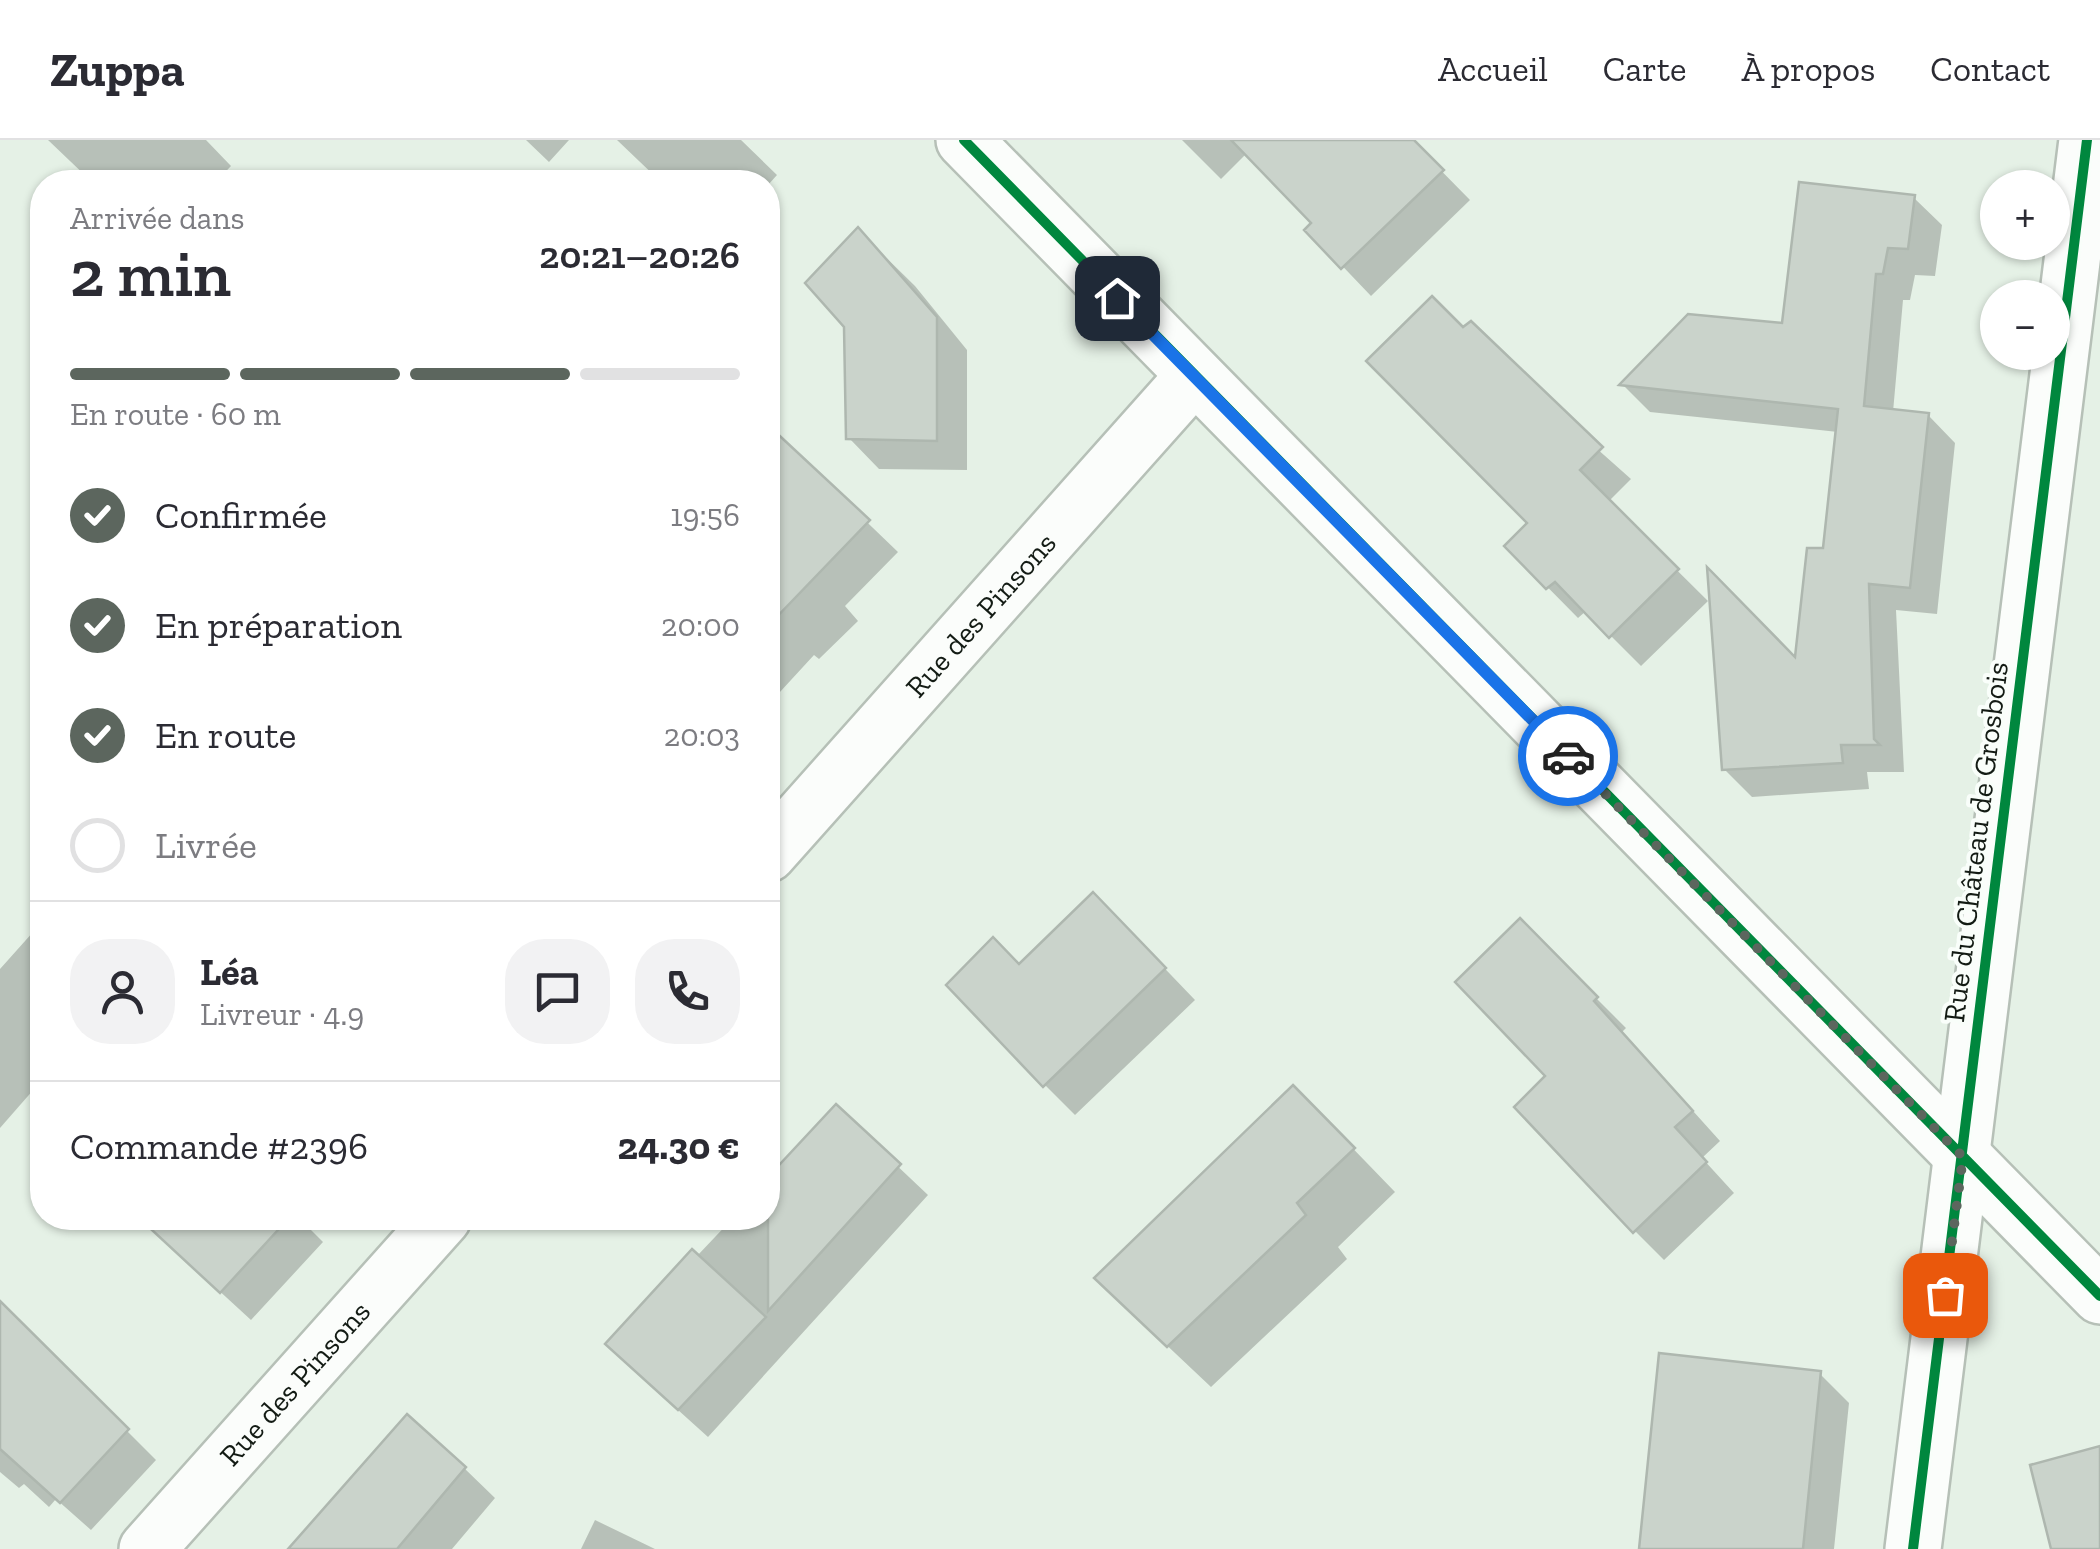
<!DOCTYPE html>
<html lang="fr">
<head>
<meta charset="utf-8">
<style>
  body { margin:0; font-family:"Zilla Slab",serif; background:#f2f2f3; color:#2b2b33; height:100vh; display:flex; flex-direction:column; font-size:38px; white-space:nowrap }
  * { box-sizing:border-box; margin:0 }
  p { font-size:32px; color:#7c7c81 }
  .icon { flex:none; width:55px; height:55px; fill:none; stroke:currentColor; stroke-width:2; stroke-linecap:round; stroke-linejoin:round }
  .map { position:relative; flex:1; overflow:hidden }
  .panel { position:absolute; left:30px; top:30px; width:750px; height:1060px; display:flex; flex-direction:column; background:#fff; border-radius:40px; box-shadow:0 2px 8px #0004 }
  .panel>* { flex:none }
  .tools { position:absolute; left:1980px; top:30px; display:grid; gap:20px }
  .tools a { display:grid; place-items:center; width:90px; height:90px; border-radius:50%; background:#fff; box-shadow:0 2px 8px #0004; font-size:50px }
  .pin { position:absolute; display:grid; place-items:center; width:85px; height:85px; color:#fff; margin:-42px; border-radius:20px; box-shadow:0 5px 15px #0006 }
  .courier { position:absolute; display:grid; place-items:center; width:100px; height:100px; margin:-50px; border:8px solid #1a73e8; border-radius:50%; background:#fff; color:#222; box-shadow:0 2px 12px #0007 }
  .overview em { font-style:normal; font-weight:600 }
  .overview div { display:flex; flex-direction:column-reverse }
  .overview { display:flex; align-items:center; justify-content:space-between; height:170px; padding:0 40px }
  h1 { font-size:65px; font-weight:600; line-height:75px }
  .bar { display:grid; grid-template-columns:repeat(4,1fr); gap:15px 10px; align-content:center; height:120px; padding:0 40px }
  .bar i { height:12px; border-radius:8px; background:#e1e1e2 }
  .bar .active { background:#5c665e }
  .bar p { grid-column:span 4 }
  .line { display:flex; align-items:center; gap:25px; padding:0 40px; border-top:2px solid #e1e1e2 }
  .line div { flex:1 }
  .round { display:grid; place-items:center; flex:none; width:105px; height:105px; border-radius:40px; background:#f2f2f3 }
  ol { padding:0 40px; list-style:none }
  li { display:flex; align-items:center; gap:30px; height:110px }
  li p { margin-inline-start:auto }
  li .icon { padding:10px; border-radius:50%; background:#5c665e; color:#fff; stroke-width:4 }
  li:last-child { color:#7c7c81 }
  li i { width:55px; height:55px; border:5px solid #e1e1e2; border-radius:50% }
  header { display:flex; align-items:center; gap:60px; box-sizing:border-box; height:140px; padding:0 50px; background:#fff; border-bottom:2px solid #e1e1e2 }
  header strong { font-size:48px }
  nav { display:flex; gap:55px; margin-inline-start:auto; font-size:35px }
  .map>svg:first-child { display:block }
  .shadow { fill:#0003 }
  .building { fill:#cad3cb; stroke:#aeb7af; stroke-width:2.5 }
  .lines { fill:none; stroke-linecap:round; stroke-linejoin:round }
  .minor-casing { stroke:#b6c0b7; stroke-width:60 }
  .minor { stroke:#fbfdfb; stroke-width:55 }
  .cycleway-casing { stroke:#f9fefa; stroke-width:16 }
  .cycleway { stroke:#00873e; stroke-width:10 }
  .done { stroke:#5c665e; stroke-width:10; stroke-dasharray:0 18 }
  .route { stroke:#1a73e8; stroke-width:12 }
  .labels { text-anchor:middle; stroke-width:8; stroke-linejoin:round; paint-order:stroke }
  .street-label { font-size:30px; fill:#131b14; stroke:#f9fefa }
</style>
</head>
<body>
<header>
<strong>Zuppa</strong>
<nav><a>Accueil</a><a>Carte</a><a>À propos</a><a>Contact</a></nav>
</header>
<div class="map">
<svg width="2100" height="1409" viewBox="0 0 2100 1409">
  <rect width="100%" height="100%" fill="#e5f1e6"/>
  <path class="shadow" d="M48,0H206L231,26L216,42H92Z
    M526,0H569L549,22Z
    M617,0H741L777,35L768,45L661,42Z
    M1182,0H1411L1470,60L1371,156L1308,90L1314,82L1247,13L1221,39Z
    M1914,58L1942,85L1935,136L1915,135L1910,160H1903L1893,272L1928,275L1955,303L1937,474L1896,470L1904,632H1867L1869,649L1752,657L1724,629L1797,522L1825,411L1838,292L1650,272L1623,245L1784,186Z
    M858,90L915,146L967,210V330L879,329L849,298Z
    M1463,190L1631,339L1608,362L1708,461L1641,526L1586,471L1578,478L1507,406L1531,383Z
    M796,314L898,412L845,466L858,481L819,519L814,515L768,565V315L781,327Z
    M42,782V940L0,988V829Z
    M1520,782L1626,888L1622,892L1720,1001L1702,1018L1734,1053L1664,1120L1635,1091L1549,936Z
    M1124,786L1195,860L1075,975L1045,945L1020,827Z
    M836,968L928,1055L708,1297L637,1233L697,1116L733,1078H768V1041Z
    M1336,991L1395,1052L1338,1107L1347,1119L1211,1247L1140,1180Z
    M172,1078H305L302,1081L323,1102L251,1180L190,1124Z
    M0,1164L156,1320L91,1390L56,1359L49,1367L24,1344L19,1348L0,1332Z
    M1820,1234L1849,1263L1834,1409H1641Z
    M464,1328L495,1358L452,1409H299Z
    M595,1380L655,1409H581Z"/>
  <path class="building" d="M1231,0H1414L1444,30L1341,129L1304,90L1311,83Z
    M1799,42L1915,55L1908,109L1888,108L1883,134H1876L1864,266L1929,273L1910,448L1869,444L1874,599L1880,605H1841L1843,623L1722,630L1707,427L1795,517L1807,408H1823L1838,269L1619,245L1688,174L1782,183Z
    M858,87L937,177V301L846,299L844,187L805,143Z
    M1432,156L1463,187L1471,181L1603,307L1580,330L1679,429L1609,498L1555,442L1546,449L1504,406L1527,383L1366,221Z
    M768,285L870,380L768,486Z
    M1093,752L1166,828L1043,947L946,845L993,797L1019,824Z
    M1520,778L1598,857L1594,861L1693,971L1675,987L1707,1022L1633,1093L1514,967L1545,936L1455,842Z
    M1293,945L1355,1008L1297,1063L1306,1075L1167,1207L1094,1138Z
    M836,964L901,1024L768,1171V1037Z
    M139,1078H289L220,1153Z
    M692,1109L766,1177L678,1270L605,1204Z
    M0,1161L129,1289L60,1363L0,1309Z
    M1659,1213L1821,1231L1803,1409H1639Z
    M407,1274L466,1327L397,1409H288Z
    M2100,1306V1409H2051L2030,1325Z"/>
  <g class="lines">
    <g class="minor-casing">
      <g id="minor">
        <path d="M964,0L2100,1156"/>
        <path id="s1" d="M768,714L1194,236"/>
        <path id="s2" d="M147,1409L443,1078"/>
        <path d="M1913,1409L2087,0"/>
      </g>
    </g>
    <use href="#minor" class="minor"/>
    <g class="cycleway-casing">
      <path id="cycleway" d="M964,0L2100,1156
        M1913,1409L2087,0"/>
    </g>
    <use href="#cycleway" class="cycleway"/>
  </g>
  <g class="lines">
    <path class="done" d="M1568,616L1963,1017L1945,1155"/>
    <path class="route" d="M1117,158L1568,616"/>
  </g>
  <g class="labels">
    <g class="street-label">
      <text dy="10" stroke="none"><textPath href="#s1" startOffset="320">Rue des Pinsons</textPath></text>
      <text transform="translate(1976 702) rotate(-83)" y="10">Rue du Château de Grosbois</text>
      <text dy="10" stroke="none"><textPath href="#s2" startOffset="222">Rue des Pinsons</textPath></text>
    </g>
  </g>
</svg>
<div class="tools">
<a>+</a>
<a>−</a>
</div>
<div class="pin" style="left:1945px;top:1155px;background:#ea580c"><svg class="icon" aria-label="bag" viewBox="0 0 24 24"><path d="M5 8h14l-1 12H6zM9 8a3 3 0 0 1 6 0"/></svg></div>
<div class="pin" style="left:1117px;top:158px;background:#1f2937"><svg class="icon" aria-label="home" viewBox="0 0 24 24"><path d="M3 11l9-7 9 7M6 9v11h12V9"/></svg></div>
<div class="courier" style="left:1568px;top:616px"><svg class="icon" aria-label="car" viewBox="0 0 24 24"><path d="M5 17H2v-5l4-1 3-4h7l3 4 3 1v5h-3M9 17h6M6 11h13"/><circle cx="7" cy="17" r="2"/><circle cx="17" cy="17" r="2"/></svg></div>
<section class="panel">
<div class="overview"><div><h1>2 min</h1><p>Arrivée dans</p></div><em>20:21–20:26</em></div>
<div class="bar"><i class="active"></i><i class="active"></i><i class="active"></i><i></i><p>En route · 60 m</p></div>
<ol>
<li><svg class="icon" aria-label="check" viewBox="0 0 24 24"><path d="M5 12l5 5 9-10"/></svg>Confirmée<p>19:56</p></li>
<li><svg class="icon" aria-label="check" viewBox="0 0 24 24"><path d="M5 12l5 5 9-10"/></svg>En préparation<p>20:00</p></li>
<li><svg class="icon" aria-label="check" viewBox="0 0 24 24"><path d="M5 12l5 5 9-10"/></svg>En route<p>20:03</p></li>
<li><i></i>Livrée</li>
</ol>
<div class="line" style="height:180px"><a class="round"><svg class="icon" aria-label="person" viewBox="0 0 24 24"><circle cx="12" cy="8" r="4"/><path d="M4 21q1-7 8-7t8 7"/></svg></a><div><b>Léa</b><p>Livreur · 4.9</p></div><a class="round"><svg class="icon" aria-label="chat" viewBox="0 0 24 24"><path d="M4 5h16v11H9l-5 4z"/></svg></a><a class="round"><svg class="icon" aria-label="phone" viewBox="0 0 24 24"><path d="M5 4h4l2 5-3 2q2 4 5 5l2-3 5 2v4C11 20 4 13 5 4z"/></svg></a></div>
<div class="line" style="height:130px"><div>Commande #2396</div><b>24.30 €</b></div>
</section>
</div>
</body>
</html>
